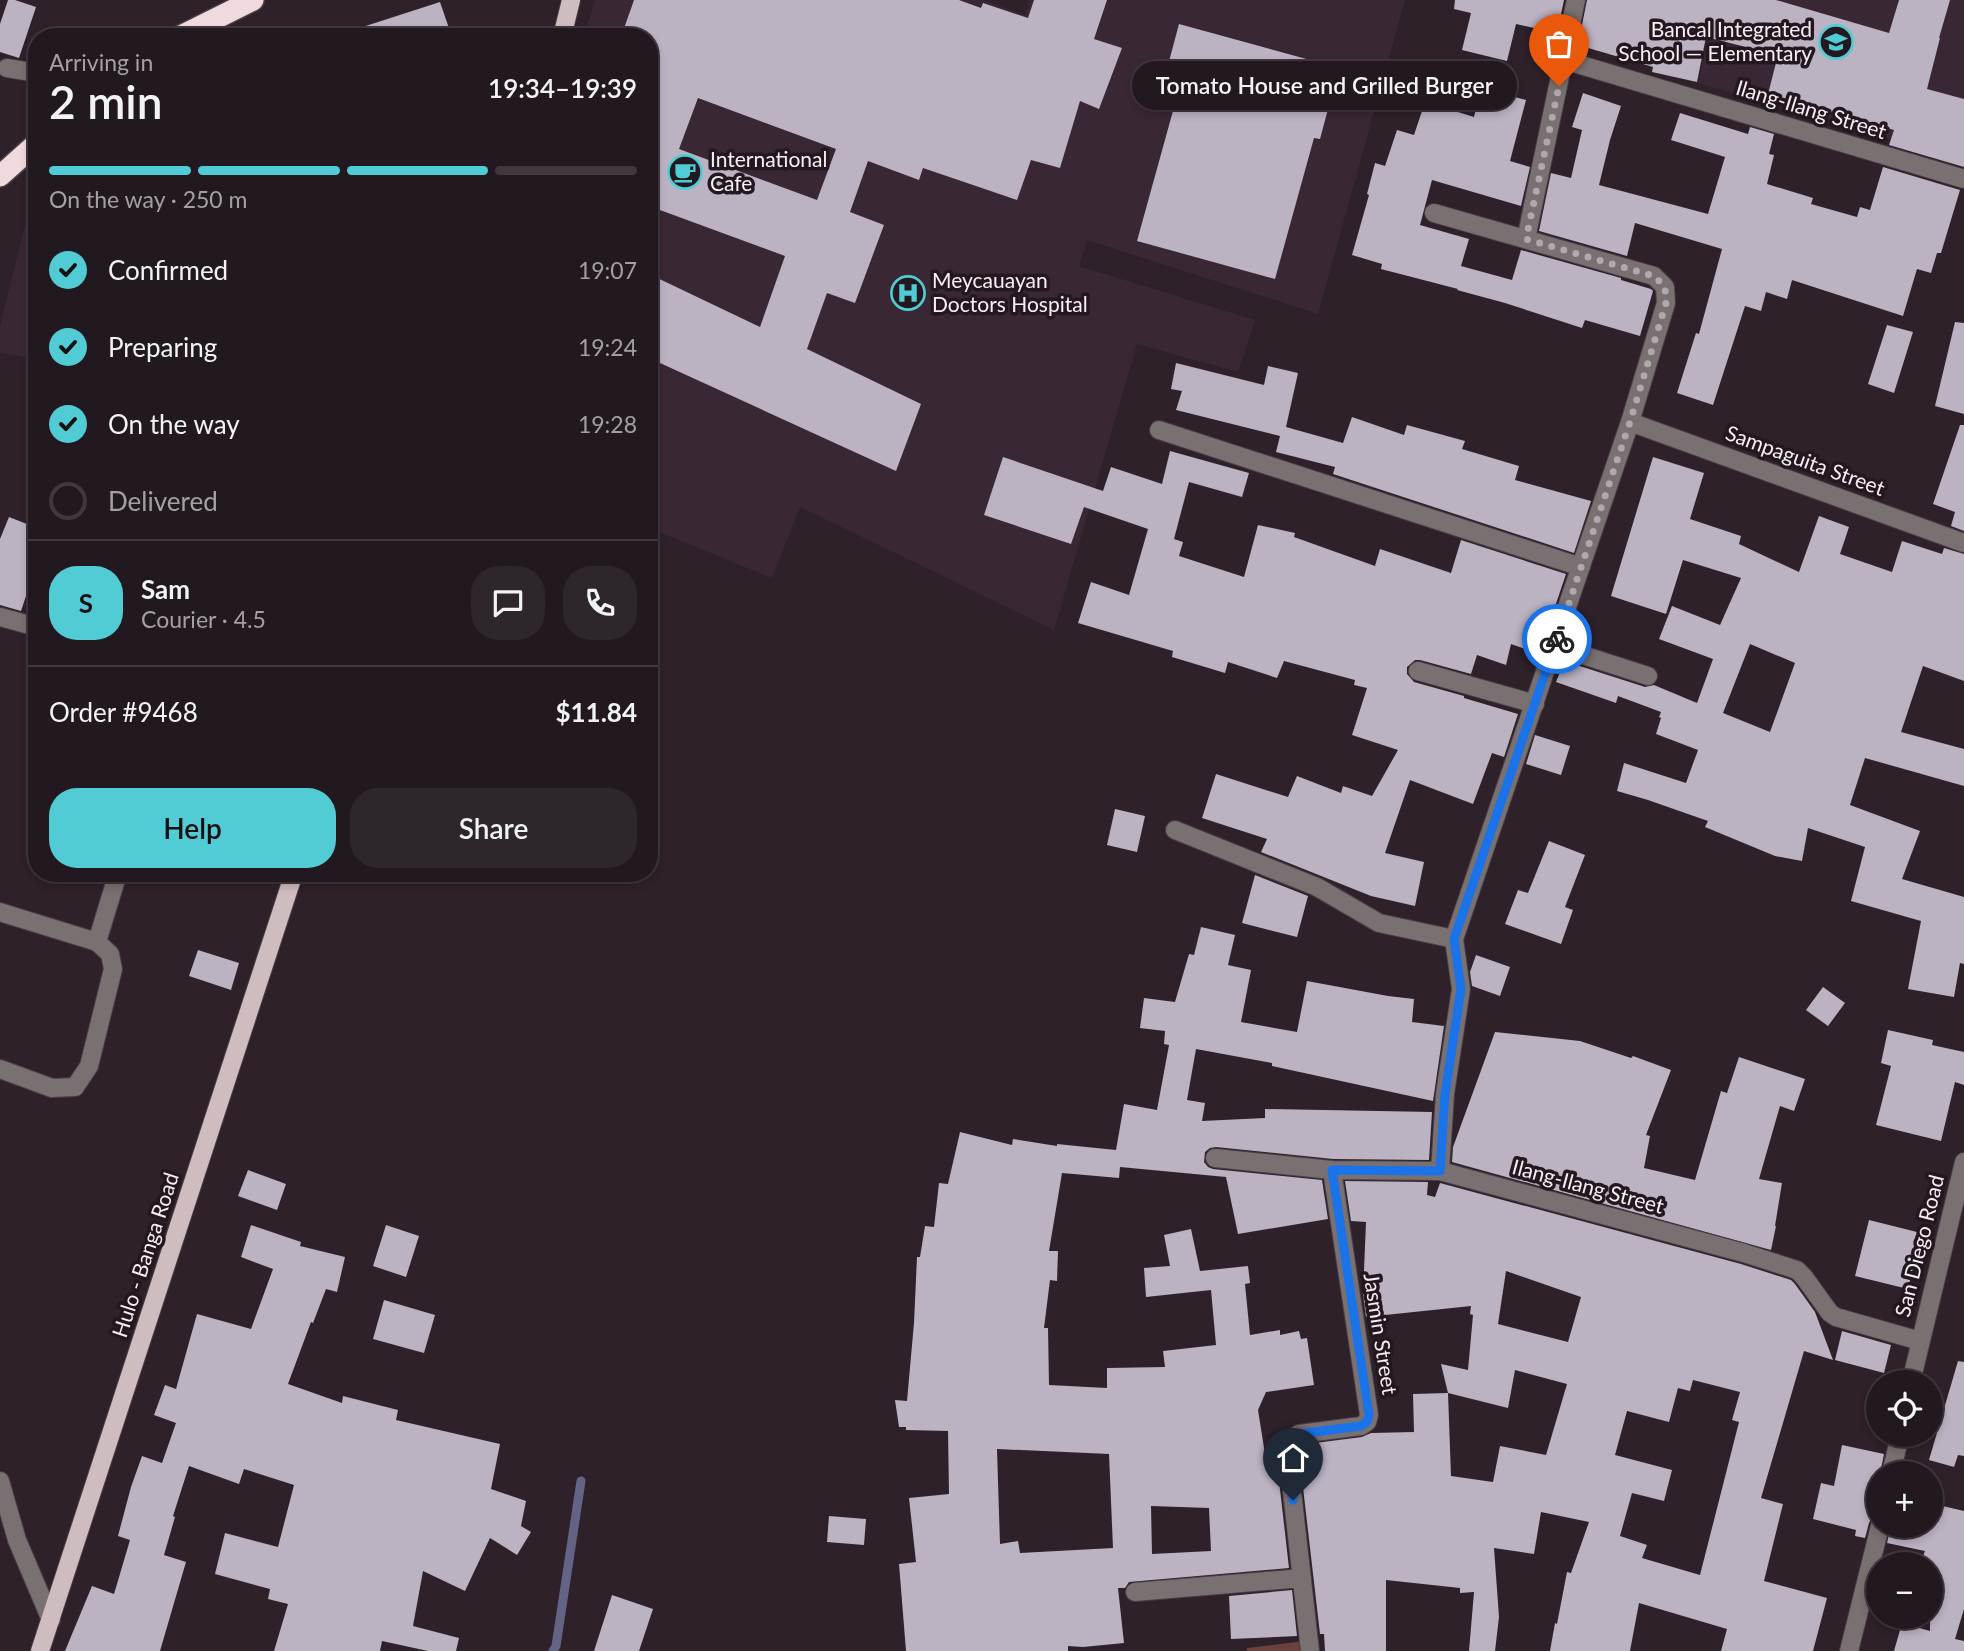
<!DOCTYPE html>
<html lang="en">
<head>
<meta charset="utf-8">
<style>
  body { margin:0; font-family:Lato,sans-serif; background:#2e262d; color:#f1f3f6; height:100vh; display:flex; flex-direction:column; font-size:26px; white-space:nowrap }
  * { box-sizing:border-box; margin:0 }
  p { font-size:23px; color:#a2a0a5 }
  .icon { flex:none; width:38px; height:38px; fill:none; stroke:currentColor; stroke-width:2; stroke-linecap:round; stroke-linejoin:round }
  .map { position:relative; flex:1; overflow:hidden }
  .details { position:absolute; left:28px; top:28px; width:630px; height:854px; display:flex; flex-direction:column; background:#221920; border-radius:28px; box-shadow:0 4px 10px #0003,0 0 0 2px #3f383e }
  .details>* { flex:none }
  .tools { position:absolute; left:1866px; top:1370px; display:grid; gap:14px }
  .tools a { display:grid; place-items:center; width:77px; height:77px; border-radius:50%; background:#221920; box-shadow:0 4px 10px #0003,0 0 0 2px #3f383e; font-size:35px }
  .pin { position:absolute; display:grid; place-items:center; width:60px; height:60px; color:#fff; margin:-72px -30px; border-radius:50% 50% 50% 0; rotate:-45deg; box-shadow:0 0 7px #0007 }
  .pin .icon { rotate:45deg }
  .courier { position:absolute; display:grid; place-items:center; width:70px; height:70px; margin:-35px; border:5px solid #1a73e8; border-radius:50%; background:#fff; color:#222; box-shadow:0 2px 9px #0007 }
  .bubble { position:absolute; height:49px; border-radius:24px; background:#221920; box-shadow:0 4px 10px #0003,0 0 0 2px #3f383e; font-size:23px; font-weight:600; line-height:49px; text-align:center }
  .head em { font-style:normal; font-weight:600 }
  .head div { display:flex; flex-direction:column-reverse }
  .head { display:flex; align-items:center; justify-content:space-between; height:119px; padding:0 21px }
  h1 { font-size:46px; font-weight:600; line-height:52px }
  .bar { display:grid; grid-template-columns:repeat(4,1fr); gap:10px 7px; align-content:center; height:84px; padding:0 21px }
  .bar i { height:9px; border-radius:5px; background:#3f383e }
  .bar .current { background:#51ccd4 }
  .bar p { grid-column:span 4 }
  .line { display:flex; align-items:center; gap:18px; padding:0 21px; border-top:2px solid #3f383e }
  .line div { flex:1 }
  .round { display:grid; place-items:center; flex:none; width:74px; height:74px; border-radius:28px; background:#2e262d }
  ol { padding:0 21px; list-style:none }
  li { display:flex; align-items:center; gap:21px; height:77px }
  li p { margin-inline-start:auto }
  li .icon { padding:7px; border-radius:50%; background:#51ccd4; color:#111; stroke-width:4 }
  li:last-child { color:#a2a0a5 }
  li i { width:38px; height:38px; border:4px solid #3f383e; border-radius:50% }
  .cta { display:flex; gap:14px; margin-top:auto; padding:14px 21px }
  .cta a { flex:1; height:80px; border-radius:28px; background:#51ccd4; color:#111; font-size:28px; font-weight:600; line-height:80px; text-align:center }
  .cta a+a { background:#2e262d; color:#f1f3f6 }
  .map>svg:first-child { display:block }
  .built { fill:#3a2734 }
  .green { fill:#68423b }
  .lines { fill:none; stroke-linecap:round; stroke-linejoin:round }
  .stream { stroke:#626385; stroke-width:9 }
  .building { fill:#bbb2c2; fill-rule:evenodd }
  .minor-casing { stroke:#4a3e46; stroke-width:20 }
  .major-casing { stroke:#4a3e46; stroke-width:20 }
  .highway-casing { stroke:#4a3e46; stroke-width:24 }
  .minor { stroke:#797072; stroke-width:18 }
  .major { stroke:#cebcbf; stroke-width:18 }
  .highway { stroke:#f0dade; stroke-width:21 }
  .done { stroke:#b1a7ae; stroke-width:7; stroke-dasharray:0 12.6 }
  .route { stroke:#1a73e8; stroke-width:9 }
  .labels { text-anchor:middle; stroke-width:7; stroke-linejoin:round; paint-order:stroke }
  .poi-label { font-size:21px; fill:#f8eff5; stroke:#241820; text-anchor:start }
  .street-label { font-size:21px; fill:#f8eff5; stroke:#241820 }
</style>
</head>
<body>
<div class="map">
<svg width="1964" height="1651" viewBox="0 0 1964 1651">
  <rect width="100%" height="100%" fill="#2e212a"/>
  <path class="built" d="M595,0H981L1026,15L1029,0H1405L1318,314L1087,240L1079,266L1255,320L1238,372L1137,344L1054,630L800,507L772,578L649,528V37H584Z
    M1717,0H1964V161L1698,83Z
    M29,209L37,210V359L0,353V326Z"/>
  <path class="green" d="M1304,1641L1305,1651H1247V1648Z"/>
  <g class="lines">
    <path class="stream" d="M553,1651L556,1646L581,1481"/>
  </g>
  <path class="building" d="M8,0H15L36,7L19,58L0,52V24Z
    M634,0H959L981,8L983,3L1028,18L1034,0H1107L1094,39L1122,48L1099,109L1080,101L1060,168L1031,160L1017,200L923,168L919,180L868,161L850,212L884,225L855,303L827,293L807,349L921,404L896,471L649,358V274L760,327L785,256L649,206V37H621ZM698,98L836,149L817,200L679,149Z
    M1455,0H1564L1557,33L1516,24L1507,61L1462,50L1471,13L1454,9Z
    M1587,0H1776L1889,33L1899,0H1950L1939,38H1940L1927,89L1964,99V167L1889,145L1894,130L1768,94L1778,55L1706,37L1697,82L1652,72L1653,67L1578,45Z
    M440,2L452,37H348L347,32Z
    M1179,24L1339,68L1320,139L1314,138L1275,279L1137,241L1176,100L1160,95Z
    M1481,88L1526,100L1510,161L1530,167L1521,206L1432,180L1420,225L1469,239L1461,266L1512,280L1521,250L1621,278V280L1651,289L1653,291L1640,336L1585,320L1582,328L1505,303L1457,290L1458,289L1381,269L1382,264L1352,255L1369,195L1367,194L1375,163L1385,166L1397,130L1414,135L1425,102L1474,117Z
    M1583,93L1621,106L1610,140L1599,185L1708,214L1725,157L1671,140L1680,113L1748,134L1750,127L1774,134L1769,154L1774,155L1767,184L1813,198L1811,204L1857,217L1860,207L1870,210L1883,167L1960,190L1941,253H1937L1931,273L1917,269L1903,316L1792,280L1787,299L1766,292L1761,311L1745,306L1713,405L1677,393L1696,333L1699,334L1722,249L1635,223L1627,256L1539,231L1551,173L1571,178L1582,130L1572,127Z
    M1955,322L1964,323V414L1935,406Z
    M1887,325L1913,332L1894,393L1868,384Z
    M1176,363L1264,385L1268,366L1298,373L1286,427L1343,443L1352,417L1404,435L1407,425L1465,441L1462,449L1519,466L1515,480L1591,501L1574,553L1333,474L1335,467L1276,452L1280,436L1176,410L1182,391L1171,389Z
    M1960,425H1964V531L1951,526L1955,512L1933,504Z
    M1170,451L1249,473L1242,497L1189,482L1174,539L1183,542L1179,556L1244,577L1258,525L1295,533L1294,537L1375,566L1380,549L1451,573L1461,540L1566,574L1539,654L1511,644L1506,665L1477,655L1471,674L1420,660H1415L1407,667V674L1414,682L1464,696V698L1518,714L1504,757L1492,753L1473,804L1410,780L1385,853L1424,862L1415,906L1371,896L1261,852L1267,839L1202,818L1216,774L1288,797L1297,776L1341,793L1343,786L1372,796L1398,750L1352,735L1367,688L1354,685L1355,680L1284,661L1277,678L1228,662L1225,673L1172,657L1173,651L1078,623L1091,582L1129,595L1148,529L1084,507L1071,544L984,515L1003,457L1103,491L1111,467L1162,484Z
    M1653,457L1704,473L1690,519L1741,536L1739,544L1799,572L1819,516L1849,527L1840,554L1892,572L1902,541L1942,554L1944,548L1964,554V681L1923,666L1901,732L1964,749V786L1865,758L1850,805L1920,831L1902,879L1964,897V964L1960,963L1954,997L1908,989L1921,921L1851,901L1865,847L1808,828L1802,861L1775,856L1705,827L1708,821L1648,800L1617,791L1624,763L1686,783L1698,750L1656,734L1661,718L1659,717L1661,712L1618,696L1616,703L1556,682L1563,664L1560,662L1561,660L1645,687L1654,685L1697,703L1713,659L1659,639L1672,606L1720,625L1741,578L1683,560L1666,614L1611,596ZM1750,644L1795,663L1770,732L1723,713Z
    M9,517L37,528V590L29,587L21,611L0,605V539Z
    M1535,735L1570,746L1561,775L1526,764Z
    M1115,809L1145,816L1137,852L1107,845Z
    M1549,841L1585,855L1565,907L1573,910L1561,944L1505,924L1518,890L1528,893Z
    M1255,875L1308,896L1297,937L1242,923Z
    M1201,927L1235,935L1228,965L1251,970L1241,1022L1297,1032L1307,981L1388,996L1414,999L1412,1022L1444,1026L1433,1101L1272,1066V1063L1196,1049L1187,1100L1205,1103L1202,1121L1265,1118V1109L1432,1112L1429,1160L1333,1159L1216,1147L1210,1148L1205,1152L1204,1162L1208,1167L1213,1169L1322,1180L1328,1219L1238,1234L1226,1177L1120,1167L1119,1178L1062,1173L1049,1251H1058L1057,1281L1050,1280L1044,1328H1048L1049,1385L1107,1388V1368L1165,1367L1163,1351L1216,1345L1211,1290L1146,1297L1144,1268L1170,1266L1164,1235L1191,1229L1200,1271L1248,1266L1250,1283L1245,1284L1250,1335L1280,1330V1335L1299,1331L1301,1339L1307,1338L1314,1385L1266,1392L1258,1410L1265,1454H1276L1289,1568L1129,1582L1125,1588H1118L1124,1643L1083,1647L1068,1646V1651H906L899,1564L916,1562L909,1498L949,1494L948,1431L906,1430V1427H899L895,1400L907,1401L914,1323L917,1257H920L925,1226L934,1227L939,1183L948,1184L960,1132L1012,1145L1013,1139L1057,1146V1144L1116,1150L1124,1104L1157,1110L1169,1045L1164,1044L1165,1031L1140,1028L1144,998L1175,1002L1189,954L1194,955ZM997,1449L1109,1454L1113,1548L1020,1553L1018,1541L1000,1544ZM1151,1506L1209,1508L1211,1551L1152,1554Z
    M198,950L239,963L231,990L189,976Z
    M1476,955L1510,967L1500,996L1472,986L1470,972Z
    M1823,987L1845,1003L1828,1026L1806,1010Z
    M1888,1030L1933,1040L1932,1045L1964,1052V1085L1955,1082L1941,1141L1876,1125L1891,1066L1881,1063Z
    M1495,1032L1580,1041L1631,1058L1633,1056L1671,1070L1646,1135L1650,1136L1644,1168L1695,1180L1721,1091L1727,1093L1739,1057L1805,1079L1794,1111L1780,1106L1759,1179L1782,1183L1775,1226H1776L1771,1250L1452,1162L1453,1147Z
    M248,1170L286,1184L277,1210L238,1196Z
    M1345,1181L1428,1182L1427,1195L1435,1197L1440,1183L1741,1264L1791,1280L1795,1284L1815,1312L1833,1360L1804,1351L1761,1498L1783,1504L1764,1581L1827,1598L1813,1651H1721L1727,1629L1639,1603L1630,1651H1550L1555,1623L1557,1624L1567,1572L1571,1573L1589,1522L1541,1512L1534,1554L1494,1548L1499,1617L1495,1651H1469L1474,1592L1460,1593V1588L1386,1580V1651H1325L1324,1634H1320L1299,1453H1308L1307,1444L1362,1437L1371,1433L1414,1432L1413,1394L1448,1393L1441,1364L1468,1370L1473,1315L1470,1314L1471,1306L1366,1317L1363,1295L1366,1222L1351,1221ZM1506,1271L1581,1297L1568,1342L1498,1324ZM1515,1370L1567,1384L1546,1455L1500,1446L1493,1482L1451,1476L1448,1393L1508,1408ZM1693,1380L1740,1392L1732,1420L1739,1422L1700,1575L1642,1558L1647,1545L1620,1536L1632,1493L1664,1501L1672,1470L1615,1455L1627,1411L1669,1422L1678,1388L1690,1391Z
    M1869,1220L1921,1233L1908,1289L1855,1276Z
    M251,1225L301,1242L300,1246L345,1257L337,1292L326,1289L313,1323L311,1322L288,1384L342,1403L343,1396L398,1410L396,1420L500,1444L491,1489L526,1501L521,1526L531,1532L517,1555L490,1538L465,1591L423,1571L413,1626L459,1638L456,1651H428L382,1641L380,1651H274L288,1604L268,1599L270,1589L215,1574L225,1533L278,1547L294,1485L244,1469L239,1484L189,1466L173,1516L175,1517L164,1555L186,1562L160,1651H65L92,1586L114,1594L130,1540L118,1536L131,1487L142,1456L162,1463L176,1423L154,1415L165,1385L176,1389L197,1314L251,1329L273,1269L241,1257Z
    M386,1225L419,1236L406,1277L373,1266Z
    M384,1300L435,1315L424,1353L373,1339Z
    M1842,1331L1891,1345L1884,1373L1835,1360Z
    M1958,1361L1964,1362V1456L1958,1455L1954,1467L1929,1460Z
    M1842,1445L1884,1454L1880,1474H1878V1515L1872,1518L1869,1523L1865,1538L1855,1536L1856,1530L1813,1519L1821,1483L1834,1486Z
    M1930,1503L1964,1511V1609L1955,1639L1964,1641V1651H1894L1902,1623L1930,1631V1564H1920L1925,1551L1887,1543L1891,1526H1930Z
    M829,1516L866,1519L864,1545L827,1542Z
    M1292,1590L1297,1636L1231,1639L1229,1596Z
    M612,1595L653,1609L639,1651H594Z"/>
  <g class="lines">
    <g class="minor-casing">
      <path id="minor" d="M1564,60L1964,179
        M7,68L37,73
        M1434,213L1654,276L1665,287L1666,303L1630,422L1454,939L1461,989L1445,1094L1440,1171
        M1526,239L1576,0
        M1630,422L1964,543
        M1159,430L1581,567
        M0,617L37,627
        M1555,646L1648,676
        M1418,671L1535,704
        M1175,830L1317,887L1379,923L1454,939
        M0,912L97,942
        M0,1069L52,1088L75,1087L89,1066L113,969L110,954L97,942L118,873
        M1215,1158L1332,1170L1440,1171L1744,1253L1797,1270L1804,1277L1830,1313L1836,1317L1920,1341
        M1911,1382L1964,1162
        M1891,1474L1900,1435
        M0,1481L17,1540L51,1620
        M1135,1592L1302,1578
        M1310,1651L1287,1447L1291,1439L1299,1434L1361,1426L1367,1422L1369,1415L1332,1170
        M1849,1651L1880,1526"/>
    </g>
    <g class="major-casing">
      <path id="major" d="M562,37L571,0
        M40,1651L294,873"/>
    </g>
    <g class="highway-casing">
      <path id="highway" d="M179,37L253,0
        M0,176L37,143"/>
    </g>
    <use href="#minor" class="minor"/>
    <use href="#major" class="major"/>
    <use href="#highway" class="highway"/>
  </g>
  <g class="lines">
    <path class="done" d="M1557,639L1630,422L1666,303L1665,287L1654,276L1526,239L1559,86"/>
    <path class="route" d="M1293,1500L1287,1447L1291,1438L1299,1434L1361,1426L1367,1422L1369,1415L1332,1170L1440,1171L1445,1094L1461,989L1454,939L1557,639"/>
  </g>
  <defs>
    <g id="school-ring" transform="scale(1.75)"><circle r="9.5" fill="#241820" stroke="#51ccd4" stroke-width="1.5"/><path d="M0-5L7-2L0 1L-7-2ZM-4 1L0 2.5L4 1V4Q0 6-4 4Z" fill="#51ccd4"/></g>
    <g id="cafe-ring" transform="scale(1.75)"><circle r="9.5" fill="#241820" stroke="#51ccd4" stroke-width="1.5"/><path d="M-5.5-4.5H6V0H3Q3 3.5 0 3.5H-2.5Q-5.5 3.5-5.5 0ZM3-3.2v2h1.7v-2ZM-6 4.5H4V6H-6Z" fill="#51ccd4"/></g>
    <g id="hospital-ring" transform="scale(1.75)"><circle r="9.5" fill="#241820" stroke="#51ccd4" stroke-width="1.5"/><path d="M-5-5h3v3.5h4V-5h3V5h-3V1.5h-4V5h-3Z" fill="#51ccd4"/></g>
  </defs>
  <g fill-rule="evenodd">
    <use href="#school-ring" x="1836" y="42"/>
    <use href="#cafe-ring" x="685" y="172"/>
    <use href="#hospital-ring" x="908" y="293"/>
  </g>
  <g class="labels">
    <g class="poi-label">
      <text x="1812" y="37" text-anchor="end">Bancal Integrated<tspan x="1812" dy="24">School — Elementary</tspan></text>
      <text x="710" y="167">International<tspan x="710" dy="24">Cafe</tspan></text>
      <text x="932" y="288">Meycauayan<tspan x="932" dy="24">Doctors Hospital</tspan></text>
    </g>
    <g class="street-label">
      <text transform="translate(1811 110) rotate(17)" y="7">Ilang-Ilang Street</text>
      <text transform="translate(1805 461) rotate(20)" y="7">Sampaguita Street</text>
      <text transform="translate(1588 1187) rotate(15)" y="7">Ilang-Ilang Street</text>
      <text transform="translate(1920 1246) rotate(-76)" y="7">San Diego Road</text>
      <text transform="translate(146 1255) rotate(-72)" y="7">Hulo - Banga Road</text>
      <text transform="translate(1380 1334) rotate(81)" y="7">Jasmin Street</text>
    </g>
  </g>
</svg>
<div class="tools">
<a><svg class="icon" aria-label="locate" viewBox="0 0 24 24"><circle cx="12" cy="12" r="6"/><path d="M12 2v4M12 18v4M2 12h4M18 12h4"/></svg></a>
<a>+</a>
<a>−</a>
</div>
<div class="pin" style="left:1559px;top:86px;background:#ea580c"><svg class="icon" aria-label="bag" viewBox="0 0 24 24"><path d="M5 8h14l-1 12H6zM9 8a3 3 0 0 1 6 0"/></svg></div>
<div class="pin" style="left:1293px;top:1500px;background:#1f2937"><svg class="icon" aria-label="home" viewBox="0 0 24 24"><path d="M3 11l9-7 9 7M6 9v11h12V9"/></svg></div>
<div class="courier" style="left:1557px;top:639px"><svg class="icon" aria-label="bike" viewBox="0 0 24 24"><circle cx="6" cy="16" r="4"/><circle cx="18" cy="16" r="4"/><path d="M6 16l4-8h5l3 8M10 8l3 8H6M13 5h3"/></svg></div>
<div class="bubble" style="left:1132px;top:61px;width:385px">Tomato House and Grilled Burger</div>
<section class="details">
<div class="head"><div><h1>2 min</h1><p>Arriving in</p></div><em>19:34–19:39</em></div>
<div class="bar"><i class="current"></i><i class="current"></i><i class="current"></i><i></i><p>On the way · 250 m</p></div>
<ol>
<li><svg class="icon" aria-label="check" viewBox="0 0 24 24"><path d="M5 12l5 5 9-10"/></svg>Confirmed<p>19:07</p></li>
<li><svg class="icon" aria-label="check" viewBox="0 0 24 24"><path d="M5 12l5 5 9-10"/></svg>Preparing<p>19:24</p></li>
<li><svg class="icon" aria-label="check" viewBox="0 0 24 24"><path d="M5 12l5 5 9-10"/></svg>On the way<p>19:28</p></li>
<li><i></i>Delivered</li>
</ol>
<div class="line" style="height:126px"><b class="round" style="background:#51ccd4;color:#111">S</b><div><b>Sam</b><p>Courier · 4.5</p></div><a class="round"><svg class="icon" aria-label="chat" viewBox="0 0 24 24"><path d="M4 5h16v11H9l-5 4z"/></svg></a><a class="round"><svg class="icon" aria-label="phone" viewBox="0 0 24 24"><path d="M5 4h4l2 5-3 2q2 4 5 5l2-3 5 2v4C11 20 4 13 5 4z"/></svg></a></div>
<div class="line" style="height:91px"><div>Order #9468</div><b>$11.84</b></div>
<div class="cta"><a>Help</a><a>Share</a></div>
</section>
</div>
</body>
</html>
